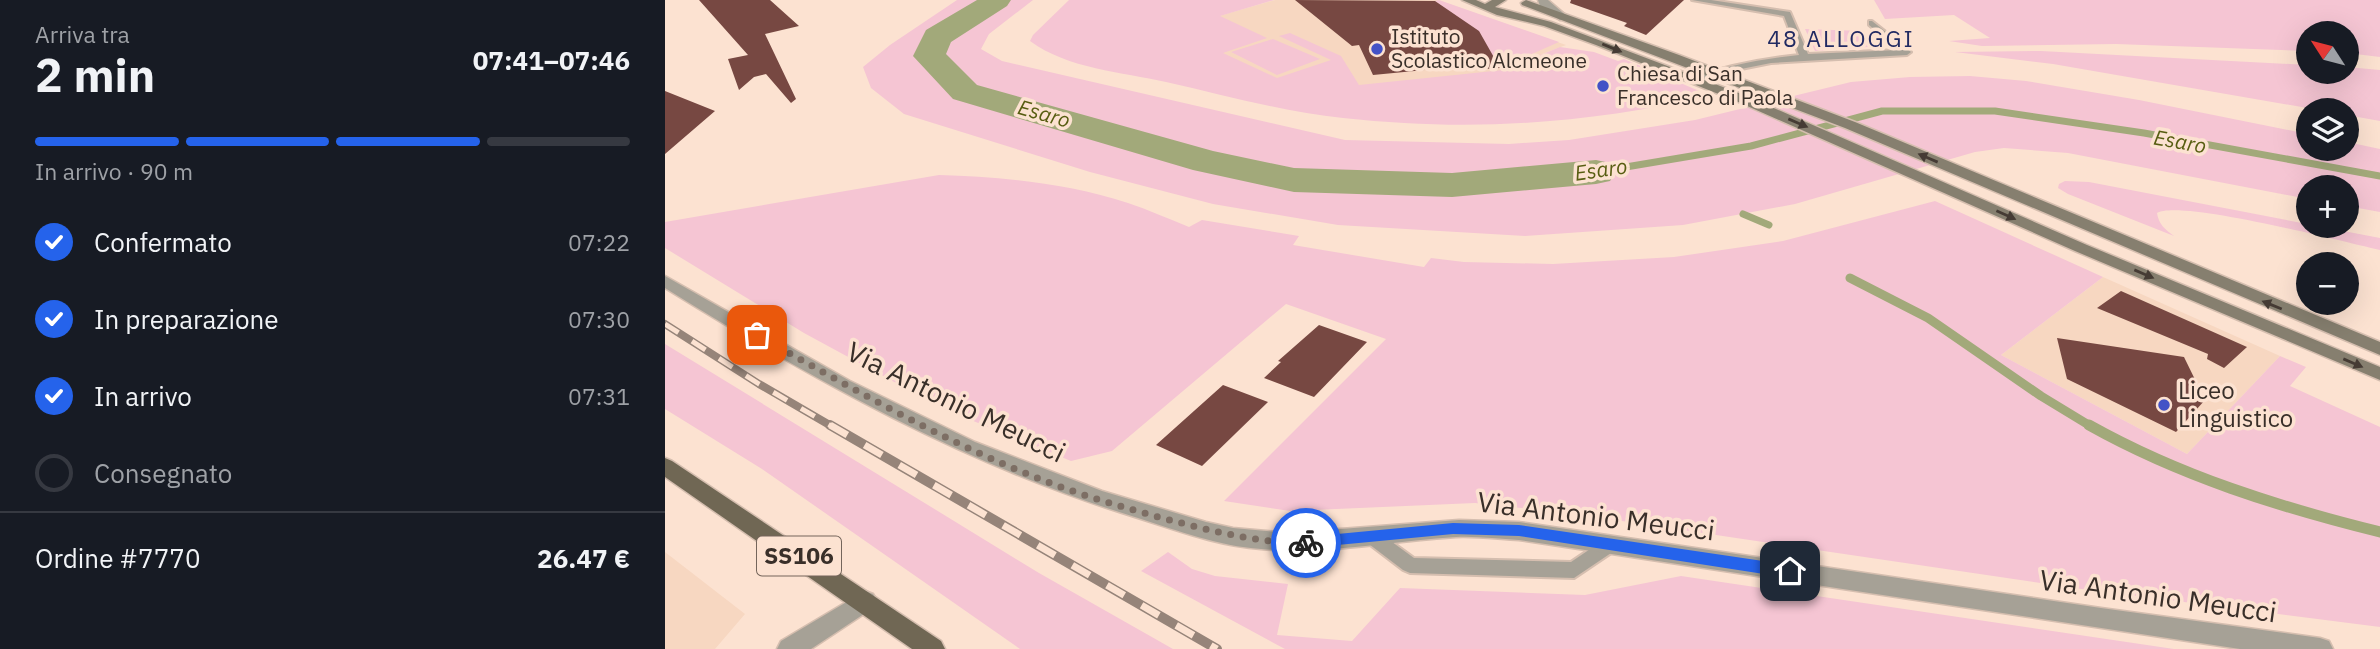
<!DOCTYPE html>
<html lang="it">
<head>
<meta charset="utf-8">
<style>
  body { margin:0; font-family:"IBM Plex Sans",sans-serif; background:#242831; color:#f1f3f6; height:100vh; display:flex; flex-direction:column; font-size:26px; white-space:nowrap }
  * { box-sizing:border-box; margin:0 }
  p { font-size:23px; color:#9ea1a6 }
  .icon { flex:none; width:38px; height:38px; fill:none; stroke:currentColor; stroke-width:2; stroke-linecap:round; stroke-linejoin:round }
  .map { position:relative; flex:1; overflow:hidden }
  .details { display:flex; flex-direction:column; background:#171b24; width:665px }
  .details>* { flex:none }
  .needle { width:46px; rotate:306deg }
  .tools { position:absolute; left:1631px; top:21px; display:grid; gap:14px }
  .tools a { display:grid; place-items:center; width:63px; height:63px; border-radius:50%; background:#171b24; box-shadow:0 7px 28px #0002; font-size:35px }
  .pin { position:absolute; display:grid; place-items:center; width:60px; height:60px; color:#fff; margin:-30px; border-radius:14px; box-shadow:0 4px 10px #0006 }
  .courier { position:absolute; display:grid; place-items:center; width:70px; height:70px; margin:-35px; border:5px solid #2563eb; border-radius:50%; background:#fff; color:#222; box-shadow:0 2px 9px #0007 }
  .summary em { font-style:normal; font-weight:800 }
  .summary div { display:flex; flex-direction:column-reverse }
  .summary { display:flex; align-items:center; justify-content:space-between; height:119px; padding:0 35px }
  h1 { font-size:46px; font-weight:800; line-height:52px }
  .bar { display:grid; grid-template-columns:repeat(4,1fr); gap:10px 7px; align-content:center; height:84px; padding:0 35px }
  .bar i { height:9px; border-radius:5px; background:#363941 }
  .bar .active { background:#2563eb }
  .bar p { grid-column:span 4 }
  .line { display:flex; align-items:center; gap:18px; padding:0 35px; border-top:2px solid #363941 }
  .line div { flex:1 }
  ol { padding:0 35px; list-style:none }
  li { display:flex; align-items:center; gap:21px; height:77px }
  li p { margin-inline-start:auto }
  li .icon { padding:7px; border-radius:50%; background:#2563eb; color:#fff; stroke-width:4 }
  li:last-child { color:#9ea1a6 }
  li i { width:38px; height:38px; border:4px solid #363941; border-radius:50% }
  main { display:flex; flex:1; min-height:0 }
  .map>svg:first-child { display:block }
  .built { fill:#f7d7c1 }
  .green { fill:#f5c5d3 }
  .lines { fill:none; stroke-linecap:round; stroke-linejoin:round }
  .stream-far3 { stroke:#a2a97a; stroke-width:5 }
  .stream-far2 { stroke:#a2a97a; stroke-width:7 }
  .stream-far1 { stroke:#a2a97a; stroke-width:9 }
  .stream { stroke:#a2a97a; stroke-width:11 }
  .river { fill:#a2a97a; fill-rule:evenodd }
  .building { fill:#774842 }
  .lane-casing { stroke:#d5beaf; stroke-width:4 }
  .street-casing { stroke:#d5beaf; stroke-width:3 }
  .secondary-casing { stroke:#d5beaf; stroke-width:3 }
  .primary-casing { stroke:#d5beaf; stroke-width:3 }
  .lane { fill:#a6a196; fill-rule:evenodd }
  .street { fill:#a6a196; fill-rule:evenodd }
  .secondary { fill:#867f6f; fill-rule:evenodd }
  .primary { fill:#706754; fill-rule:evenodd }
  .rail-far1-casing { stroke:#968479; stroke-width:8 }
  .rail-casing { stroke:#968479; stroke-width:10 }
  .rail-far1 { stroke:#fce2d1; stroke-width:5; stroke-dasharray:16; stroke-linecap:butt }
  .rail { stroke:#fce2d1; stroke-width:7; stroke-dasharray:20; stroke-linecap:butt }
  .oneway { fill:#453b34 }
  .route { fill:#2563eb }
  .done { stroke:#7d6e64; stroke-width:7; stroke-dasharray:0 12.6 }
  .poi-dot { fill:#4352c6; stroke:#fce2d1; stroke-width:2.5 }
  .labels { text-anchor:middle; stroke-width:7; stroke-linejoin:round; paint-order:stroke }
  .far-poi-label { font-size:21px; fill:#392f29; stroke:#fce2d1; text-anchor:start }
  .far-water-label { font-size:21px; font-style:italic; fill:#575d11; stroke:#fce2d1 }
  .far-quarter-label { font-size:23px; letter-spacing:2px; fill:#212a62; stroke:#fce2d1 }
  .shield { fill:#fce2d1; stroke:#74655b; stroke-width:2 }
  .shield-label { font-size:23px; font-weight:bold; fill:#392f29 }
  .poi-label { font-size:24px; fill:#392f29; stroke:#fce2d1; text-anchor:start }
  .near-street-label { font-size:28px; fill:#392f29; stroke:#fce2d1 }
</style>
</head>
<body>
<main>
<section class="details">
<div class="summary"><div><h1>2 min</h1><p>Arriva tra</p></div><em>07:41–07:46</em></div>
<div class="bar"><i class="active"></i><i class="active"></i><i class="active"></i><i></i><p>In arrivo · 90 m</p></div>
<ol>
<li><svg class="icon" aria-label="check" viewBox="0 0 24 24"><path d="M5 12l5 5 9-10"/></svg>Confermato<p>07:22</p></li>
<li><svg class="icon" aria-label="check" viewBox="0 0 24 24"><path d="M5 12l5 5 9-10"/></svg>In preparazione<p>07:30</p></li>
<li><svg class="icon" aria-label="check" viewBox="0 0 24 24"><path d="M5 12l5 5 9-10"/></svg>In arrivo<p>07:31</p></li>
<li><i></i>Consegnato</li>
</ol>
<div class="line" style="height:91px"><div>Ordine #7770</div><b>26.47 €</b></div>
</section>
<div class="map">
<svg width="1715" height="649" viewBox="0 0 1715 649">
  <rect width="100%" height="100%" fill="#fce2d1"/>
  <path class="built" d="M610,0H773L901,45L877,54L874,59L758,100L590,76L535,52L554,16Z
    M1438,277L1615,356L1522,454L1336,355Z
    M0,552L80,614L50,649H0Z"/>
  <path class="green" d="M292,0H368L324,34L316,49L337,61L680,140L844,144L904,140L1030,120L1186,82L1245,77L1305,76L1361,81L1474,100L1643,134V149H1682V142L1715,149V212L1682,206V187H1643V199L1403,153L1339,148L1310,152L1130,204L1018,225L860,236L673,225L548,204L425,172L239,114L206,88L198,67L225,45Z
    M404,0H609L555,16L602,38L558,53L612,78L666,60L614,36L625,33L676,56L694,85L838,70L895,47L929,52L953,61L959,59L1046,96C920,124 806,132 678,118C619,112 559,95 501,82C457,72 403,69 365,41L368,35Z
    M774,0L894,42L835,68L813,32L770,1Z
    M1209,0H1715V57L1682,53V33H1643V51L1451,44L1317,46L1284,41L1325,38L1289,15L1220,19Z
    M1140,29L1197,31L1215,46L1150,51Z
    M608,39L655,59L612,75L566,52Z
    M1376,51L1643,65V72H1682V67L1715,70V121L1682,115V110H1654L1388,64L1290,52Z
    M274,175C338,177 402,183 463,203C484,210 504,219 524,227L537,220L634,236L628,245L759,267L766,258L799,262L888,264L1009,257L1118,241L1270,201L1438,277L1336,355L1522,454L1615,356L1641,367L1625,386L1715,427V627L1409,588L903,513L810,503L625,511L559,501L721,339L621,304L447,451L406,461L279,409L139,333L0,248V222Z
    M1400,181L1424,182L1715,238V250C1679,242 1515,199 1492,213C1494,225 1500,229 1509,236L1403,194L1393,188L1394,184Z
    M0,344L374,573L508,649H355L97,469L0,409Z
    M503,552L527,569L550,576L623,584L612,635L687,641L735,588L920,595L1016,576L1509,649H620L476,571Z"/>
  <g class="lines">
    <path class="stream-far3" d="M1216,111H1331"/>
    <path class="stream-far2" d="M931,172L1086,146L1217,111H1330L1479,133L1715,176
      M1078,214L1104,225"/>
    <path class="stream-far1" d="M1185,278L1263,318L1376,396L1427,427"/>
    <path class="stream" d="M1424,425C1515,476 1614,507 1715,532"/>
    <path class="river" d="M312,0H346L342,6L286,42L281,54L312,85L548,151L629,168L787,173L931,160L945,163L951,172L945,181L931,184L787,197L629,192L528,170L288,99L248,56L261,30Z"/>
  </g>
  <path class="building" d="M34,0H105L134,26L100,34L131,99L126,103L101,74L89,77L74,90L63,59L83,55Z
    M630,0L770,1L814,31L835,68L804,70L801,66L708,75L694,45L687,46Z
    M906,0H1019L981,35L959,26L962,23L905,3Z
    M0,91L50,111L0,154Z
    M1456,291L1582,347L1559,368L1542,359L1543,354L1432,308Z
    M654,325L702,342L649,397L599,378L616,362L613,361Z
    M1392,338L1519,357L1540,400L1511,432L1402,379Z
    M558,385L603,402L537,466L491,445Z"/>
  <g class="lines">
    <g class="lane-casing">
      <path id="lane" d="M1027,0H1046L1125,12L1143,54L1234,50L1204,25V21H1207L1246,52L1242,55L1106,63L1056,73L1028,83L1023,80L1025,78C1061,66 1096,59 1134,55L1119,16Z
        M706,529L712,531L749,558L906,562L940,539L946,537L952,539L955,544L952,549L909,578L745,573L738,570L700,541L697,536L700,531Z"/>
    </g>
    <g class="street-casing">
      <path id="street" d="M873,0H883L904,18L895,20L875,6Z
        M0,276L185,381L310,442L437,491L541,522L568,528L623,533L794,520L854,522L1436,608L1655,638L1664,641L1668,649H1575L854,540C833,539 812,536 791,537C726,541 661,555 596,549C553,546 514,531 473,518C303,466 150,381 0,288Z
        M200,591L208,594L212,601L208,608L146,649H112L116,641Z"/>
    </g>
    <g class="secondary-casing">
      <path id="secondary" d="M797,0H811L820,4L827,0H841L830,7L886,22L1079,95L1422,245L1715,367V380L1410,251L1071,101L931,45L879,26L832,15Z
        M861,0L1014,55L1190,122L1715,342V355L1180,128L857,5L856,3Z"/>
    </g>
    <g class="primary-casing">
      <path id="primary" d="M0,458L7,461L276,641L280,649H247L0,477Z"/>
    </g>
    <use href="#lane" class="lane"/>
    <use href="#street" class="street"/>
    <use href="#secondary" class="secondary"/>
    <use href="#primary" class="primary"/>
    <g class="rail-far1-casing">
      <path id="rail-far1" d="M0,324L94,384L168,427"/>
    </g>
    <g class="rail-casing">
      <path id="rail" d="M165,425L552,649"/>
    </g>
    <use href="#rail-far1" class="rail-far1"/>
    <use href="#rail" class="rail"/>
  </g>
  <defs><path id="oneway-solid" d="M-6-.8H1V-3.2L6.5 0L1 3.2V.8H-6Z" transform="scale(1.75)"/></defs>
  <g class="oneway">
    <use href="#oneway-solid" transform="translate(947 48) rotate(22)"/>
    <use href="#oneway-solid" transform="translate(1133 123) rotate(23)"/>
    <use href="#oneway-solid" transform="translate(1263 158) rotate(-157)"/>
    <use href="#oneway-solid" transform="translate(1341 215) rotate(24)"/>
    <use href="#oneway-solid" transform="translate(1479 274) rotate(23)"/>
    <use href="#oneway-solid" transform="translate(1607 305) rotate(-158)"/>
    <use href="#oneway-solid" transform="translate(1688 363) rotate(23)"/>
  </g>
  <path class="route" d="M788,523L854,525L1125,565L1132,571L1125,578L854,536L788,534L641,548L634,543L641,537Z"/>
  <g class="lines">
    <path class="done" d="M92,335C185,387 279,442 380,481C419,496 460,508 501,519C547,531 593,543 641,543"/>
  </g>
  <g class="poi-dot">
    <circle cx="712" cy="49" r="7"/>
    <circle cx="938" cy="86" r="7"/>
    <circle cx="1499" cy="405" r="7"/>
  </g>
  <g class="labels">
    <g class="far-poi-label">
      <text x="726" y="44">Istituto<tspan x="726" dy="24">Scolastico Alcmeone</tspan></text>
      <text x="952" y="81">Chiesa di San<tspan x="952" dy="24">Francesco di Paola</tspan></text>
    </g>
    <g class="far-water-label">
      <text transform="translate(379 114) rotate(16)" y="7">Esaro</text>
      <text transform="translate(1515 142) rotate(10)" y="7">Esaro</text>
      <text transform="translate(936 170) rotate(-8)" y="7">Esaro</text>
    </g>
    <g class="far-quarter-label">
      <text x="1176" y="47">48 ALLOGGI</text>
    </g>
    <rect class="shield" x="92" y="536.5" width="84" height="39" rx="5"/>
    <g class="shield-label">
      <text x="134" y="564">SS106</text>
    </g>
    <g class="poi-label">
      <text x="1513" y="399">Liceo<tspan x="1513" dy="28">Linguistico</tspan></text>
    </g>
    <g class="near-street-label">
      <text transform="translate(291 402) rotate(26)" y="10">Via Antonio Meucci</text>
      <text transform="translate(931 516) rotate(7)" y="10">Via Antonio Meucci</text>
      <text transform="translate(1493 596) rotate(8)" y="10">Via Antonio Meucci</text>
    </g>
  </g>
</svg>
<div class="tools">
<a><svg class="needle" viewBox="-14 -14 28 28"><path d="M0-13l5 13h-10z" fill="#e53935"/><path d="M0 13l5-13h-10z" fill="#9ea1a6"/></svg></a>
<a><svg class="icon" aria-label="layers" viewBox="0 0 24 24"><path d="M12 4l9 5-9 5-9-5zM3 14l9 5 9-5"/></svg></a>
<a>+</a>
<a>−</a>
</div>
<div class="pin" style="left:92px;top:335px;background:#ea580c"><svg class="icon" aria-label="bag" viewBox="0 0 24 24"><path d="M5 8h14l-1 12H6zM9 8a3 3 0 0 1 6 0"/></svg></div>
<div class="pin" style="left:1125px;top:571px;background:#1f2937"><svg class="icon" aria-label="home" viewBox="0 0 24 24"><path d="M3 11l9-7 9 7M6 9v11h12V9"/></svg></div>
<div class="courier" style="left:641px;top:543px"><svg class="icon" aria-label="bike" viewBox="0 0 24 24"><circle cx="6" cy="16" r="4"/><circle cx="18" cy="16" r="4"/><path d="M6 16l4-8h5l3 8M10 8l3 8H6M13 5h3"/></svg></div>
</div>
</main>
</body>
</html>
